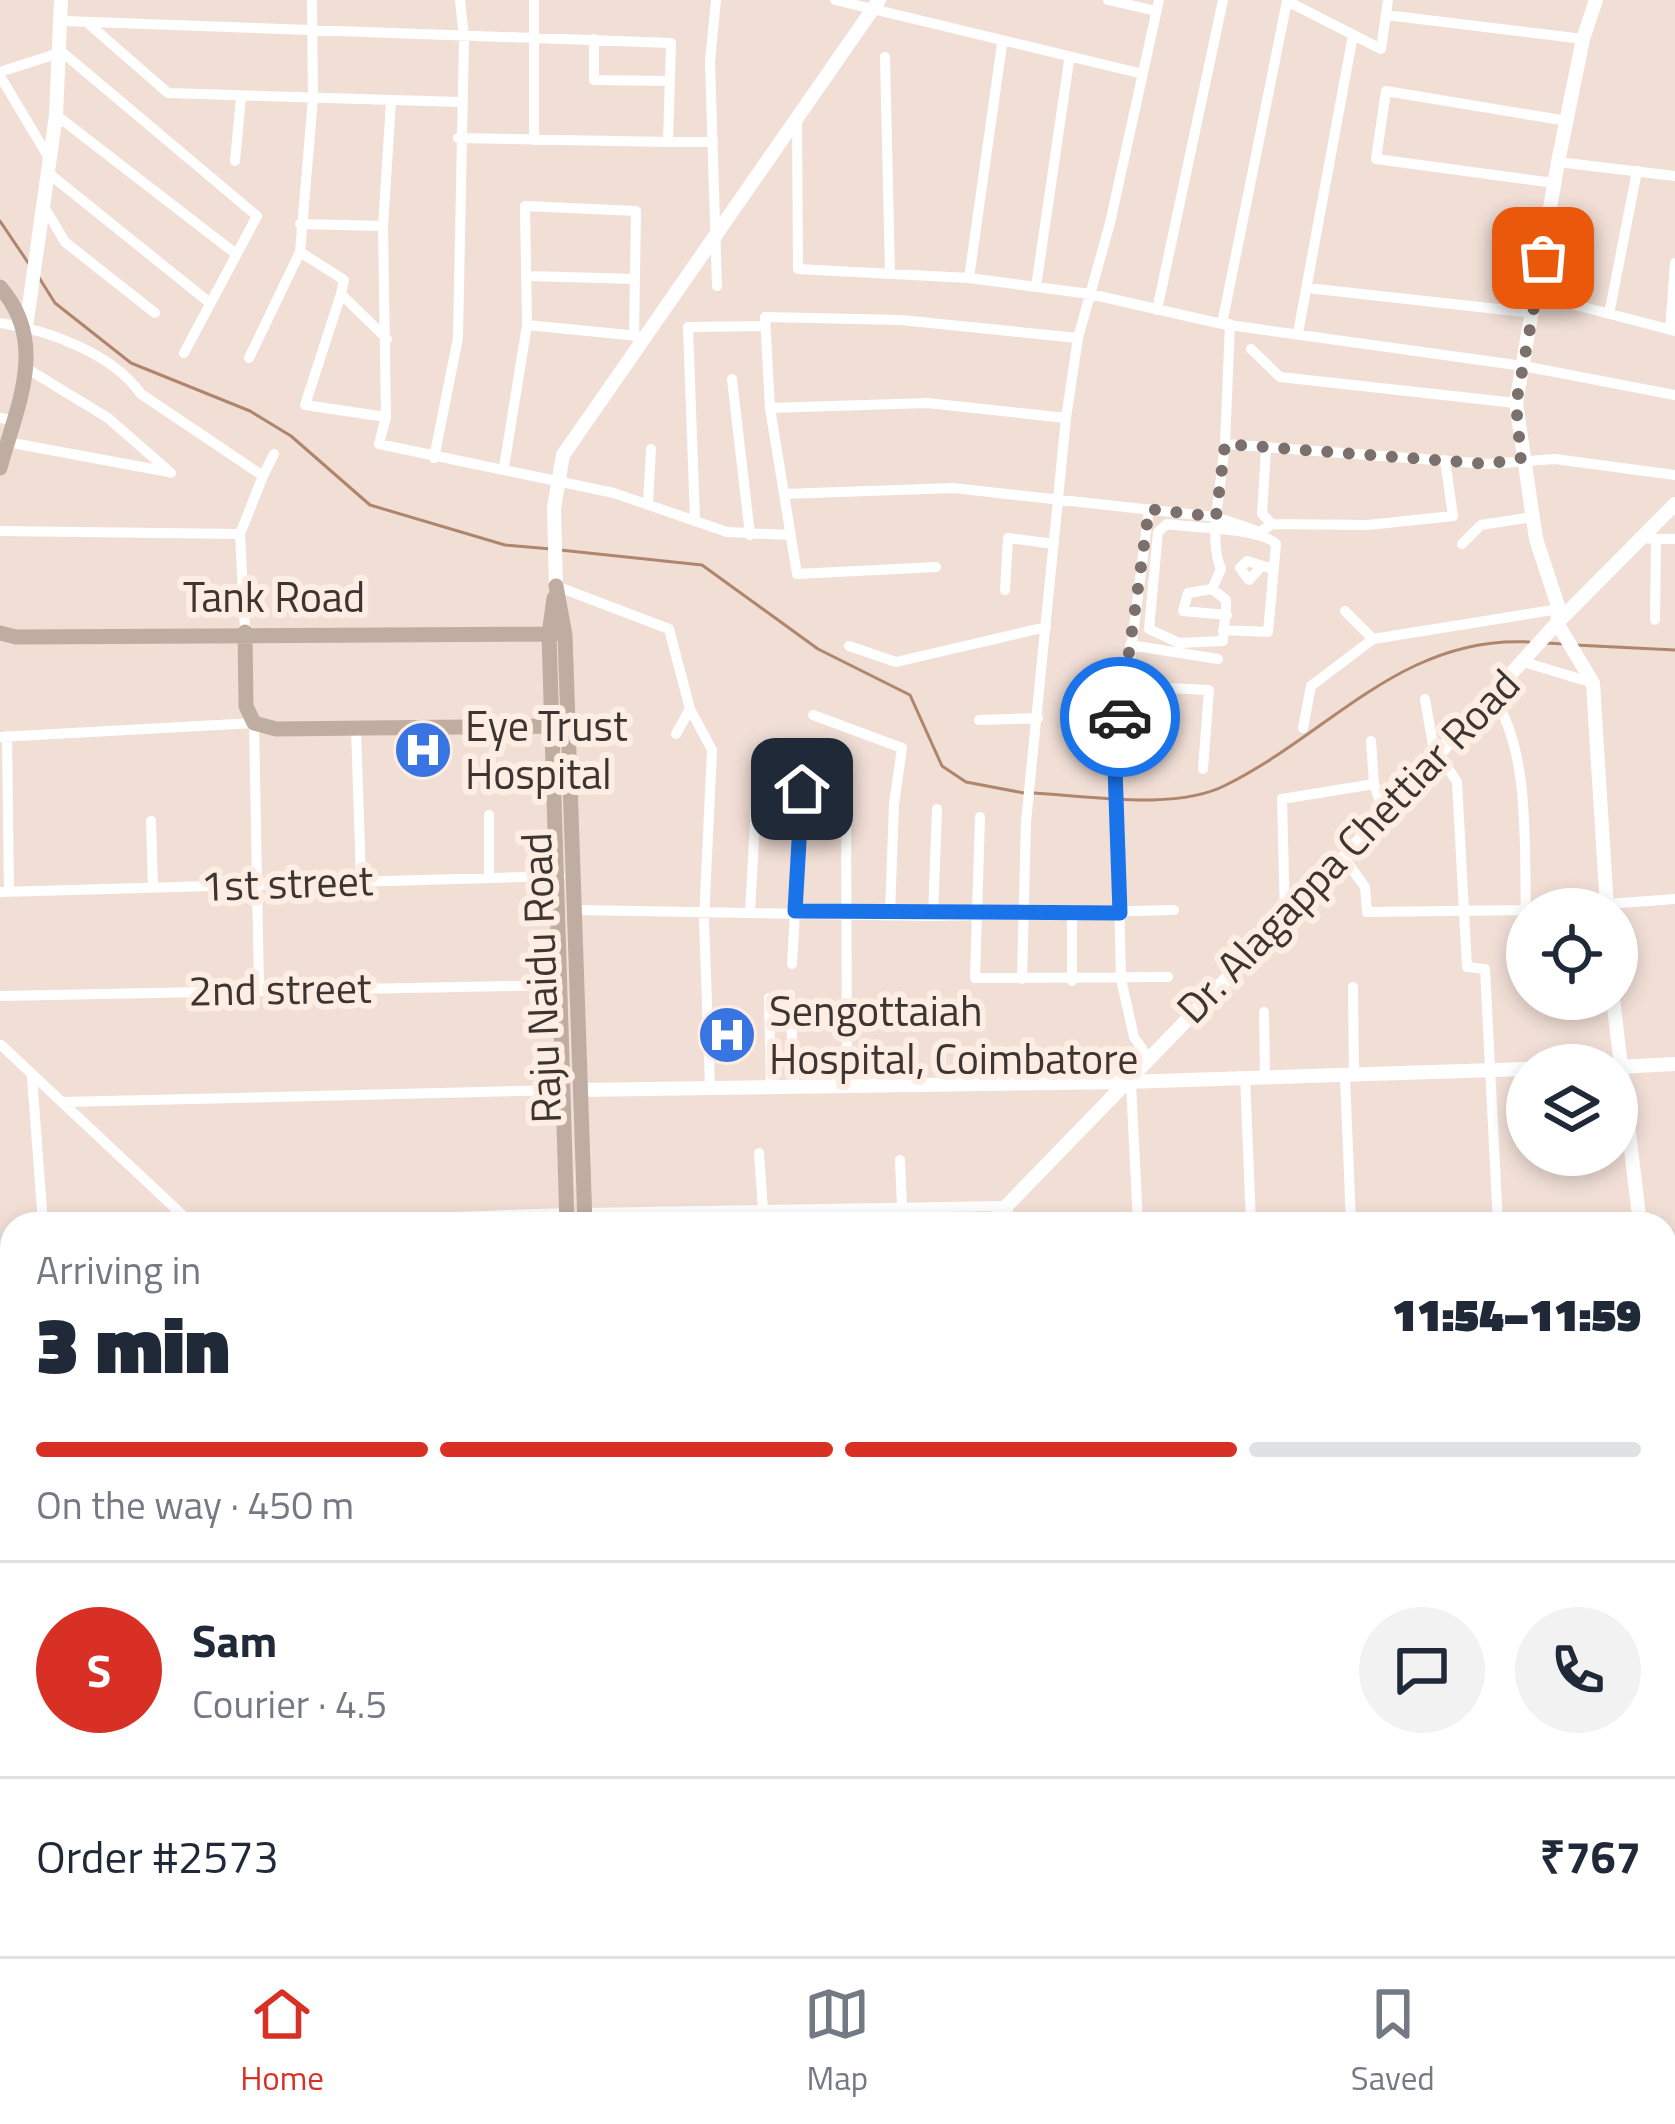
<!DOCTYPE html>
<html lang="en">
<head>
<meta charset="utf-8">
<style>
  body { margin:0; font-family:"Titillium Web",sans-serif; background:#f2f2f3; color:#1f2937; height:100vh; display:flex; flex-direction:column; font-size:45px; white-space:nowrap }
  * { box-sizing:border-box; margin:0 }
  p { font-size:39px; color:#747a83 }
  .icon { flex:none; width:66px; height:66px; fill:none; stroke:currentColor; stroke-width:2; stroke-linecap:round; stroke-linejoin:round }
  .map { position:relative; flex:1; overflow:hidden }
  .details { position:absolute; left:0px; top:1212px; width:1677px; height:744px; display:flex; flex-direction:column; background:#fff; border-radius:36px 36px 0 0; box-shadow:0 6px 18px #0003 }
  .details>* { flex:none }
  .buttons { position:absolute; left:1506px; top:888px; display:grid; gap:24px }
  .buttons a { display:grid; place-items:center; width:132px; height:132px; border-radius:50%; background:#fff; box-shadow:0 6px 18px #0003; font-size:60px }
  .pin { position:absolute; display:grid; place-items:center; width:102px; height:102px; color:#fff; margin:-51px; border-radius:24px; box-shadow:0 6px 18px #0006 }
  .courier { position:absolute; display:grid; place-items:center; width:120px; height:120px; margin:-60px; border:9px solid #1a73e8; border-radius:50%; background:#fff; color:#222; box-shadow:0 3px 15px #0007 }
  .overview em { font-style:normal; font-weight:800 }
  .overview div { display:flex; flex-direction:column-reverse }
  .overview { display:flex; align-items:center; justify-content:space-between; height:204px; padding:0 36px }
  h1 { font-size:78px; font-weight:800; line-height:90px }
  .bar { display:grid; grid-template-columns:repeat(4,1fr); gap:18px 12px; align-content:center; height:144px; padding:0 36px }
  .bar i { height:15px; border-radius:9px; background:#e0e1e3 }
  .bar .current { background:#d93025 }
  .bar p { grid-column:span 4 }
  .line { display:flex; align-items:center; gap:30px; padding:0 36px; border-top:3px solid #e0e1e3 }
  .line div { flex:1 }
  .round { display:grid; place-items:center; flex:none; width:126px; height:126px; border-radius:63px; background:#f2f2f3 }
  .dock { display:flex; justify-content:space-around; align-items:center; height:168px; border-top:3px solid #e0e1e3; background:#fff; font-size:33px; color:#747a83 }
  .dock a { display:grid; justify-items:center; gap:6px }
  .dock .current { color:#d93025 }
  .map>svg:first-child { display:block }
  .built { fill:#e8d1c3 }
  .lines { fill:none; stroke-linecap:round; stroke-linejoin:round }
  .stream { stroke:#af856d; stroke-width:3 }
  .minor { stroke:#fff; stroke-width:10 }
  .tertiary { stroke:#fff; stroke-width:14 }
  .secondary { stroke:#c0ada2; stroke-width:15 }
  .primary { stroke:#efbfa3; stroke-width:18 }
  .rail-casing { stroke:#736863; stroke-width:8 }
  .rail { stroke:#feede3; stroke-width:3; stroke-dasharray:9; stroke-linecap:butt }
  .done { stroke:#7b706b; stroke-width:12; stroke-dasharray:0 21.6 }
  .route { stroke:#1a73e8; stroke-width:15 }
  .labels { text-anchor:middle; stroke-width:12; stroke-linejoin:round; paint-order:stroke }
  .street-label { font-size:42px; fill:#3c3531; stroke:#feede3 }
  .poi-label { font-size:42px; fill:#3c3531; stroke:#feede3; text-anchor:start }
</style>
</head>
<body>
<div class="map">
<svg width="1675" height="1956" viewBox="0 0 1675 1956">
  <rect width="100%" height="100%" fill="#f1dfd6"/>
  <path class="built" d="M0,1650L12,1686V1934L0,1935Z"/>
  <g class="lines">
    <path class="stream" d="M0,221L29,264
      M38,276L55,303L131,363L250,411L291,436L370,505L505,545L551,549
      M560,550L702,565L818,649L910,695L942,766L966,782L1024,793
      M1545,643L1565,644
      M1575,645L1675,650
      M1034,793C1089,796 1176,811 1226,785C1329,734 1403,635 1529,642"/>
    <path class="minor" d="M534,0V140
      M716,0L710,62L717,286
      M835,0L1139,73
      M1108,0L1156,11
      M1386,15L1583,39
      M64,21L671,43L668,142L458,138
      M90,25L168,93L460,102
      M594,39V80L669,81
      M885,57L890,273
      M0,72L62,52L257,216L184,353
      M0,76L49,158
      M391,102L383,226L386,417L379,444L614,493L727,532L791,535
      M56,115L236,254
      M797,117L798,269L969,278L1090,294L1222,324L1523,366L1675,395
      M668,142H713
      M235,161L241,97
      M1558,162L1675,176
      M47,172L210,303
      M1554,183L1376,159L1386,91L1567,121
      M43,205L65,242L155,313
      M300,224L383,226
      M300,252L344,280L341,294L387,339
      M528,276L635,279
      M969,278L1002,44
      M1036,287L1069,61
      M1307,288L1534,313
      M341,294L305,405L386,417
      M1537,295L1675,331
      M1157,310L1223,0
      M1609,314L1637,171
      M0,323C48,330 112,353 141,394L263,476L274,454
      M1222,324L1287,1L1381,49L1388,0
      M527,325L638,336
      M1670,330L1675,263
      M1298,333L1353,35
      M1251,349L1280,377L1516,403
      M249,358L300,252L313,98L312,0
      M26,368L108,418L171,473
      M732,379L750,535
      M770,408L927,403L1066,418
      M0,418L13,420
      M7,442L169,472
      M1225,444L1230,324
      M1266,449L1262,514L1272,524
      M434,458L458,338L464,37L460,0
      M504,467L527,325L525,206L636,211L634,336
      M784,494L953,488L1216,517L1225,444L1488,464L1555,459L1675,475
      M648,504L651,449
      M695,519L688,327L763,326
      M0,531L240,534L245,632
      M240,534L263,476
      M1641,538L1656,539L1655,620
      M1656,539H1675
      M1462,544L1481,525L1532,517
      M936,567L797,574L770,408L765,317L901,320L1078,338
      M1259,569L1249,580L1240,568L1247,561L1273,569
      M556,586L669,629L690,709L712,750L704,920L710,1087
      M1212,589L1188,593L1183,611L1227,615
      M1005,590L1008,538L1054,544
      M1345,611L1373,639
      M1223,630L1268,632L1276,544C1261,528 1192,528 1167,524L1158,532L1149,629L1179,643L1223,641C1223,626 1227,614 1226,600L1212,589L1221,569C1214,552 1215,535 1216,517L1260,532L1272,524L1368,525L1453,516L1445,460
      M1130,645L1218,659
      M849,646L896,662L1046,627
      M1524,662L1593,683
      M1124,686L1209,690L1203,769
      M1493,697C1535,757 1522,869 1527,942
      M1425,699L1433,745L1457,782L1467,967L1485,969L1498,1224
      M813,715L902,748L894,804L890,914
      M979,720L1038,718
      M356,728L361,880
      M1303,728L1311,686L1373,639L1559,609
      M676,734L690,709
      M7,736L9,891
      M0,737L254,723L259,989
      M1371,741L1374,784L1385,816
      M846,799L847,1084
      M489,815V878
      M980,817L975,978L1168,977
      M151,821L153,887
      M1344,858L1365,887L1367,912L1527,910
      M0,892L560,876
      M1540,909L1675,899
      M576,910L933,916L1174,910
      M750,911L758,770
      M1072,914V981
      M933,916L937,809
      M1285,917L1282,799L1374,784
      M792,964L802,789
      M1022,979L1026,822L1066,418L1078,338L1110,223L1159,0
      M1353,987L1354,1075
      M790,995L794,1085
      M0,996L560,985
      M769,998L771,1086
      M1264,1012L1265,1076
      M1,1045L192,1224
      M1147,1056L1134,1037L1121,979L1116,768L1149,509
      M1245,1076L1251,1224
      M1345,1076L1351,1224
      M32,1077L43,1224
      M1126,1083H1131L1138,1224
      M63,1102L564,1090
      M759,1153L763,1210
      M900,1160L902,1207
      M585,1213L1007,1206L1009,1224
      M260,1224L567,1213
      M1665,1562L1675,1624
      M10,1622H12
      M1665,1689L1675,1687
      M0,1918L7,1937
      M580,1944V1956
      M672,1944L673,1956
      M1088,1944V1956
      M1223,1944V1956
      M1303,1944L1304,1956
      M1380,1944L1382,1956
      M1572,1944V1956
      M1618,1954L1662,1956
      M1589,1956L1590,1944"/>
    <path class="tertiary" d="M1596,0L1583,39L1558,162L1516,403L1536,539L1559,609L1557,623L1593,683L1607,909
      M26,327L56,115L61,0
      M556,586L554,508L563,455L879,0
      M1613,999L1640,1224
      M1617,1067L1675,1064
      M581,1090L1125,1082L1527,1069
      M989,1224L1344,858L1557,623L1675,504
      M885,1944L886,1956
      M350,1956L427,1955L429,1946"/>
    <path class="secondary" d="M0,287C49,343 17,405 0,468
      M556,586L565,635L585,1224
      M554,598L549,634L567,1224
      M245,632L246,706L254,723L276,729L552,726
      M0,633L16,637L556,634"/>
    <path class="primary" d="M1665,1432L1675,1430
      M1665,1450L1675,1449
      M1665,1901L1675,1902
      M0,1945L156,1950L471,1944"/>
    <g class="rail-casing">
      <path id="rail" d="M0,1771L12,1812
        M0,1846L12,1872
        M43,1944L48,1956"/>
    </g>
    <use href="#rail" class="rail"/>
  </g>
  <g class="lines">
    <path class="done" d="M1120,717L1149,509L1216,517L1225,444L1488,464L1521,458L1516,404L1543,258"/>
    <path class="route" d="M802,789L795,911L1120,913L1115,768L1120,717"/>
  </g>
  <defs>
    <g id="hospital-disc" transform="scale(3)"><circle r="9.5" fill="#3874e2" stroke="#feede3"/><path d="M-5-5h3v3.5h4V-5h3V5h-3V1.5h-4V5h-3Z" fill="#fff"/></g>
  </defs>
  <g fill-rule="evenodd">
    <use href="#hospital-disc" x="423" y="750"/>
    <use href="#hospital-disc" x="727" y="1035"/>
  </g>
  <g class="labels">
    <g class="street-label">
      <text x="274" y="612">Tank Road</text>
      <text transform="translate(1348 846) rotate(-46)" y="15">Dr. Alagappa Chettiar Road</text>
      <text transform="translate(287 883) rotate(-2)" y="15">1st street</text>
      <text transform="translate(541 978) rotate(-92)" y="15">Raju Naidu Road</text>
      <text transform="translate(280 989) rotate(-1)" y="15">2nd street</text>
    </g>
    <g class="poi-label">
      <text x="465" y="741">Eye Trust<tspan x="465" dy="48">Hospital</tspan></text>
      <text x="769" y="1026">Sengottaiah<tspan x="769" dy="48">Hospital, Coimbatore</tspan></text>
    </g>
  </g>
</svg>
<div class="buttons">
<a><svg class="icon" aria-label="locate" viewBox="0 0 24 24"><circle cx="12" cy="12" r="6"/><path d="M12 2v4M12 18v4M2 12h4M18 12h4"/></svg></a>
<a><svg class="icon" aria-label="layers" viewBox="0 0 24 24"><path d="M12 4l9 5-9 5-9-5zM3 14l9 5 9-5"/></svg></a>
</div>
<div class="pin" style="left:1543px;top:258px;background:#ea580c"><svg class="icon" aria-label="bag" viewBox="0 0 24 24"><path d="M5 8h14l-1 12H6zM9 8a3 3 0 0 1 6 0"/></svg></div>
<div class="pin" style="left:802px;top:789px;background:#1f2937"><svg class="icon" aria-label="home" viewBox="0 0 24 24"><path d="M3 11l9-7 9 7M6 9v11h12V9"/></svg></div>
<div class="courier" style="left:1120px;top:717px"><svg class="icon" aria-label="car" viewBox="0 0 24 24"><path d="M5 17H2v-5l4-1 3-4h7l3 4 3 1v5h-3M9 17h6M6 11h13"/><circle cx="7" cy="17" r="2"/><circle cx="17" cy="17" r="2"/></svg></div>
<section class="details">
<div class="overview"><div><h1>3 min</h1><p>Arriving in</p></div><em>11:54–11:59</em></div>
<div class="bar"><i class="current"></i><i class="current"></i><i class="current"></i><i></i><p>On the way · 450 m</p></div>
<div class="line" style="height:216px"><b class="round" style="background:#d93025;color:#fff">S</b><div><b>Sam</b><p>Courier · 4.5</p></div><a class="round"><svg class="icon" aria-label="chat" viewBox="0 0 24 24"><path d="M4 5h16v11H9l-5 4z"/></svg></a><a class="round"><svg class="icon" aria-label="phone" viewBox="0 0 24 24"><path d="M5 4h4l2 5-3 2q2 4 5 5l2-3 5 2v4C11 20 4 13 5 4z"/></svg></a></div>
<div class="line" style="height:156px"><div>Order #2573</div><b>₹767</b></div>
</section>
</div>
<nav class="dock">
<a class="current"><svg class="icon" aria-label="home" viewBox="0 0 24 24"><path d="M3 11l9-7 9 7M6 9v11h12V9"/></svg>Home</a>
<a><svg class="icon" aria-label="map" viewBox="0 0 24 24"><path d="M3 6l6-2 6 2 6-2v14l-6 2-6-2-6 2zM9 4v14M15 6v14"/></svg>Map</a>
<a><svg class="icon" aria-label="saved" viewBox="0 0 24 24"><path d="M7 4h10v16l-5-4-5 4z"/></svg>Saved</a>
</nav>
</body>
</html>
